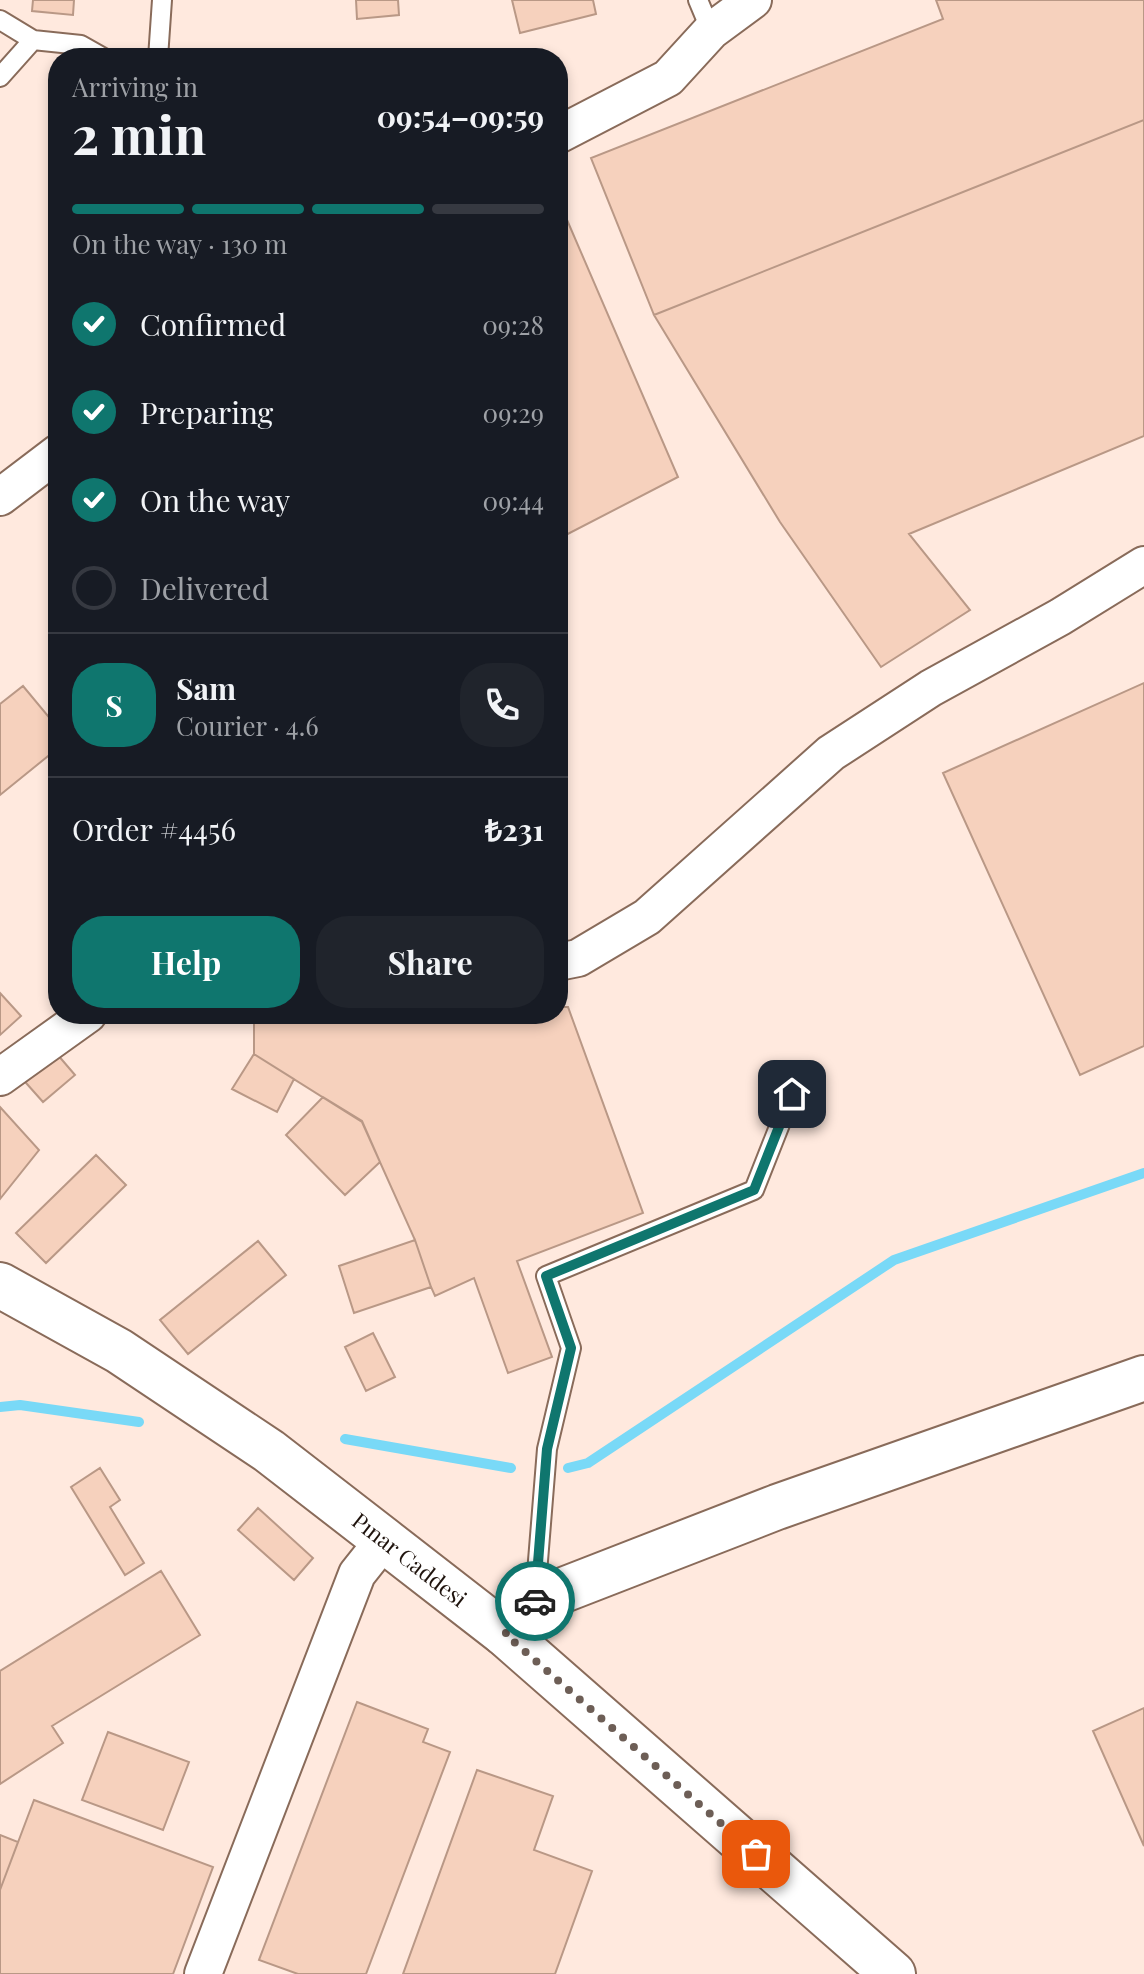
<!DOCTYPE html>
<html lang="en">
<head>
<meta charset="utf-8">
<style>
  body { margin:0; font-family:"Playfair Display",serif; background:#20242c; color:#f1f3f6; height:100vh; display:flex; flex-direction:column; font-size:30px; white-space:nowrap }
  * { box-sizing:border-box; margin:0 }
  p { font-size:26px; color:#9ea1a6 }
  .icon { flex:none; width:44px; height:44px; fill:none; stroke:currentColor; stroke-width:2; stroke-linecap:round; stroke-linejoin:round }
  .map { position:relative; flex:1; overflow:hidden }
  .side { position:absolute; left:48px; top:48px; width:520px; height:976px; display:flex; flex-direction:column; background:#171b24; border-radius:32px; box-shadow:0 4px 12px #0003 }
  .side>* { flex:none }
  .pin { position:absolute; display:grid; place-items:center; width:68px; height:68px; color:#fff; margin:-34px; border-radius:16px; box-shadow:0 4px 12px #0006 }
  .courier { position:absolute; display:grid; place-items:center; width:80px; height:80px; margin:-40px; border:6px solid #0f766e; border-radius:50%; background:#fff; color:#222; box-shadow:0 2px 10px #0007 }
  .overview em { font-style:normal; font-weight:700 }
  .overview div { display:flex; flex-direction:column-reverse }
  .overview { display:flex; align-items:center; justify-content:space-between; height:136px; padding:0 24px }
  h1 { font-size:52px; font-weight:700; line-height:60px }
  .bar { display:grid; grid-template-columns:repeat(4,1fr); gap:12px 8px; align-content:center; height:96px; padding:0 24px }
  .bar i { height:10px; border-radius:6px; background:#363941 }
  .bar .current { background:#0f766e }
  .bar p { grid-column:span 4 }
  .line { display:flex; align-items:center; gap:20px; padding:0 24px; border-top:2px solid #363941 }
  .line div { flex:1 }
  .round { display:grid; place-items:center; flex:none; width:84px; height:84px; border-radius:32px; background:#20242c }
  ol { padding:0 24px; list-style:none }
  li { display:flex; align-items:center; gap:24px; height:88px }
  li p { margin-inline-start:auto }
  li .icon { padding:8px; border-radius:50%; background:#0f766e; color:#fff; stroke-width:4 }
  li:last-child { color:#9ea1a6 }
  li i { width:44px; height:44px; border:4px solid #363941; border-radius:50% }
  .button { display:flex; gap:16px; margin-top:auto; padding:16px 24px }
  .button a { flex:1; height:92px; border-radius:32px; background:#0f766e; color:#fff; font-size:32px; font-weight:700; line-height:92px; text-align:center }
  .button a+a { background:#20242c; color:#f1f3f6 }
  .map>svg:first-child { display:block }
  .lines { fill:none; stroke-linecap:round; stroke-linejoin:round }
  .stream { stroke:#79d9f7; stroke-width:10 }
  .building { fill:#f6d1bd; stroke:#b99886; stroke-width:2 }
  .service-casing { stroke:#896b5a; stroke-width:22 }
  .minor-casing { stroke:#896b5a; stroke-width:40 }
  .tertiary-casing { stroke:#896b5a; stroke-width:48 }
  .secondary-casing { stroke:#896b5a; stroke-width:48 }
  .service { stroke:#fff; stroke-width:18 }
  .minor { stroke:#fff; stroke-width:36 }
  .tertiary { stroke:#fff; stroke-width:44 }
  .secondary { stroke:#fff; stroke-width:44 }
  .done { stroke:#6d5e56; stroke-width:8; stroke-dasharray:0 14.4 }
  .route { stroke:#0f766e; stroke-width:10 }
  .labels { text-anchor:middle; stroke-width:6; stroke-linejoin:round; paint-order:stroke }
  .street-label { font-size:22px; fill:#1f130d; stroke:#fff }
</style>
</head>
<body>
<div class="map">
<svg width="1144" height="1974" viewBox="0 0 1144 1974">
  <rect width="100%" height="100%" fill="#ffe9de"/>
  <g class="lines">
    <path class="stream" d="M0,1407L20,1405L139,1422
      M345,1439L511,1468
      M568,1468L588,1463L894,1260L1144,1173"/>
  </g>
  <path class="building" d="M33,0H74L73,15L32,11Z
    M356,0H398L399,15L357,19Z
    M512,0H593L596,14L520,33Z
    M936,0H1144V120L654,315L591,158L943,19Z
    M1144,120V436L909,534L970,610L881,667L780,522L654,315Z
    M558,199L678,477L558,539Z
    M1144,683V1046L1080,1075L943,773Z
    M23,686L58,728V748L0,795V704Z
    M0,993L21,1016L0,1035Z
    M558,1007H568L643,1213L517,1261L552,1357L508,1373L474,1278L435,1296L431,1287L415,1240L362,1122L254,1054V1014H558Z
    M51,1047L75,1075L43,1102L19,1075Z
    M254,1054L294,1079L277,1112L232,1089Z
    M323,1097L362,1121L380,1162L345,1195L286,1135Z
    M0,1107L39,1150L0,1199Z
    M96,1155L126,1185L46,1263L16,1233Z
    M415,1240L431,1287L354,1313L339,1266Z
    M258,1241L286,1275L188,1354L160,1320Z
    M373,1333L395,1377L366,1391L345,1347Z
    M100,1468L120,1500L110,1507L144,1563L125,1575L71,1487Z
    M258,1508L313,1558L294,1580L238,1530Z
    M161,1571L200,1635L52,1726L63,1743L0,1784V1671Z
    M357,1702L428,1729L423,1742L450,1752L366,1974H298L259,1960Z
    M1144,1708V1846L1093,1731Z
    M108,1732L189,1762L163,1830L82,1800Z
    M477,1770L553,1796L534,1850L592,1871L555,1974H403Z
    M34,1800L213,1867L173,1974H0V1890Z
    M0,1835L18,1842L0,1890Z"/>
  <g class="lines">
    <g class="service-casing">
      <path id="service" d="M698,0L711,31
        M0,20L33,40L81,45L104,58
        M158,58L162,0
        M0,77L33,40
        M535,1598L547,1449L571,1348L546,1276L754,1190L792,1094"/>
    </g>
    <g class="minor-casing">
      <path id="minor" d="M558,135L668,78L711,31L753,0
        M0,497L58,453
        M558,962L578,958L647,917L831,753L931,688L1060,617L1144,565
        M0,1077L88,1014
        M203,1974L357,1574L384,1540"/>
    </g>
    <g class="tertiary-casing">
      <path id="tertiary" d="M505,1634L535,1601L777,1507L1144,1378"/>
    </g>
    <g class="secondary-casing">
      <g id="secondary">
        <path id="s1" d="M0,1285L119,1351L269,1451L384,1540L505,1634L893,1974"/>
      </g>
    </g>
    <use href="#service" class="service"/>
    <use href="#minor" class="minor"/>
    <use href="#tertiary" class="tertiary"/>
    <use href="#secondary" class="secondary"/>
  </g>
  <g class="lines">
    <path class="done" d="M535,1601L505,1634L756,1854"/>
    <path class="route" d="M535,1601L547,1449L571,1348L546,1276L754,1190L792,1094"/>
  </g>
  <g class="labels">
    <g class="street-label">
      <text dy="8" stroke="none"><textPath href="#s1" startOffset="494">Pınar Caddesi</textPath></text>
    </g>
  </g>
</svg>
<div class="pin" style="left:756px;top:1854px;background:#ea580c"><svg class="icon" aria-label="bag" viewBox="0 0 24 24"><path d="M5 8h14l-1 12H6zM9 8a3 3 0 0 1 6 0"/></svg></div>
<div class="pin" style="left:792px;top:1094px;background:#1f2937"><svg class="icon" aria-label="home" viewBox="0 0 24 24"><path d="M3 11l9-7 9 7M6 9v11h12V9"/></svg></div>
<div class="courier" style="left:535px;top:1601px"><svg class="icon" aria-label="car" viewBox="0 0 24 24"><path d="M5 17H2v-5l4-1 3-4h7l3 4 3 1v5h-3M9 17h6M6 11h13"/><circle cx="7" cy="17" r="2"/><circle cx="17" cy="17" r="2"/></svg></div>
<section class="side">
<div class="overview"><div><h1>2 min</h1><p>Arriving in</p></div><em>09:54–09:59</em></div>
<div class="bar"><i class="current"></i><i class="current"></i><i class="current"></i><i></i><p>On the way · 130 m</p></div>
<ol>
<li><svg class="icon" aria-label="check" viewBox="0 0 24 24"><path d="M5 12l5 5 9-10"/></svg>Confirmed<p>09:28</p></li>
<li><svg class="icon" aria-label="check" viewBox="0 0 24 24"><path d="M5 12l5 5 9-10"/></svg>Preparing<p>09:29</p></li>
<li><svg class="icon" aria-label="check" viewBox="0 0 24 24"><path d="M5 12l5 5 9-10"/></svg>On the way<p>09:44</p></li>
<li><i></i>Delivered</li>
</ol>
<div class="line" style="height:144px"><b class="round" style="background:#0f766e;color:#fff">S</b><div><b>Sam</b><p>Courier · 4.6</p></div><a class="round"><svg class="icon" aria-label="phone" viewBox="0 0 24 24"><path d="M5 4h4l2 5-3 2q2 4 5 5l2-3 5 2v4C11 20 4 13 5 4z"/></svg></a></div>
<div class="line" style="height:104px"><div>Order #4456</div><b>₺231</b></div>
<div class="button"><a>Help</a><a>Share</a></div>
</section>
</div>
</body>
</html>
